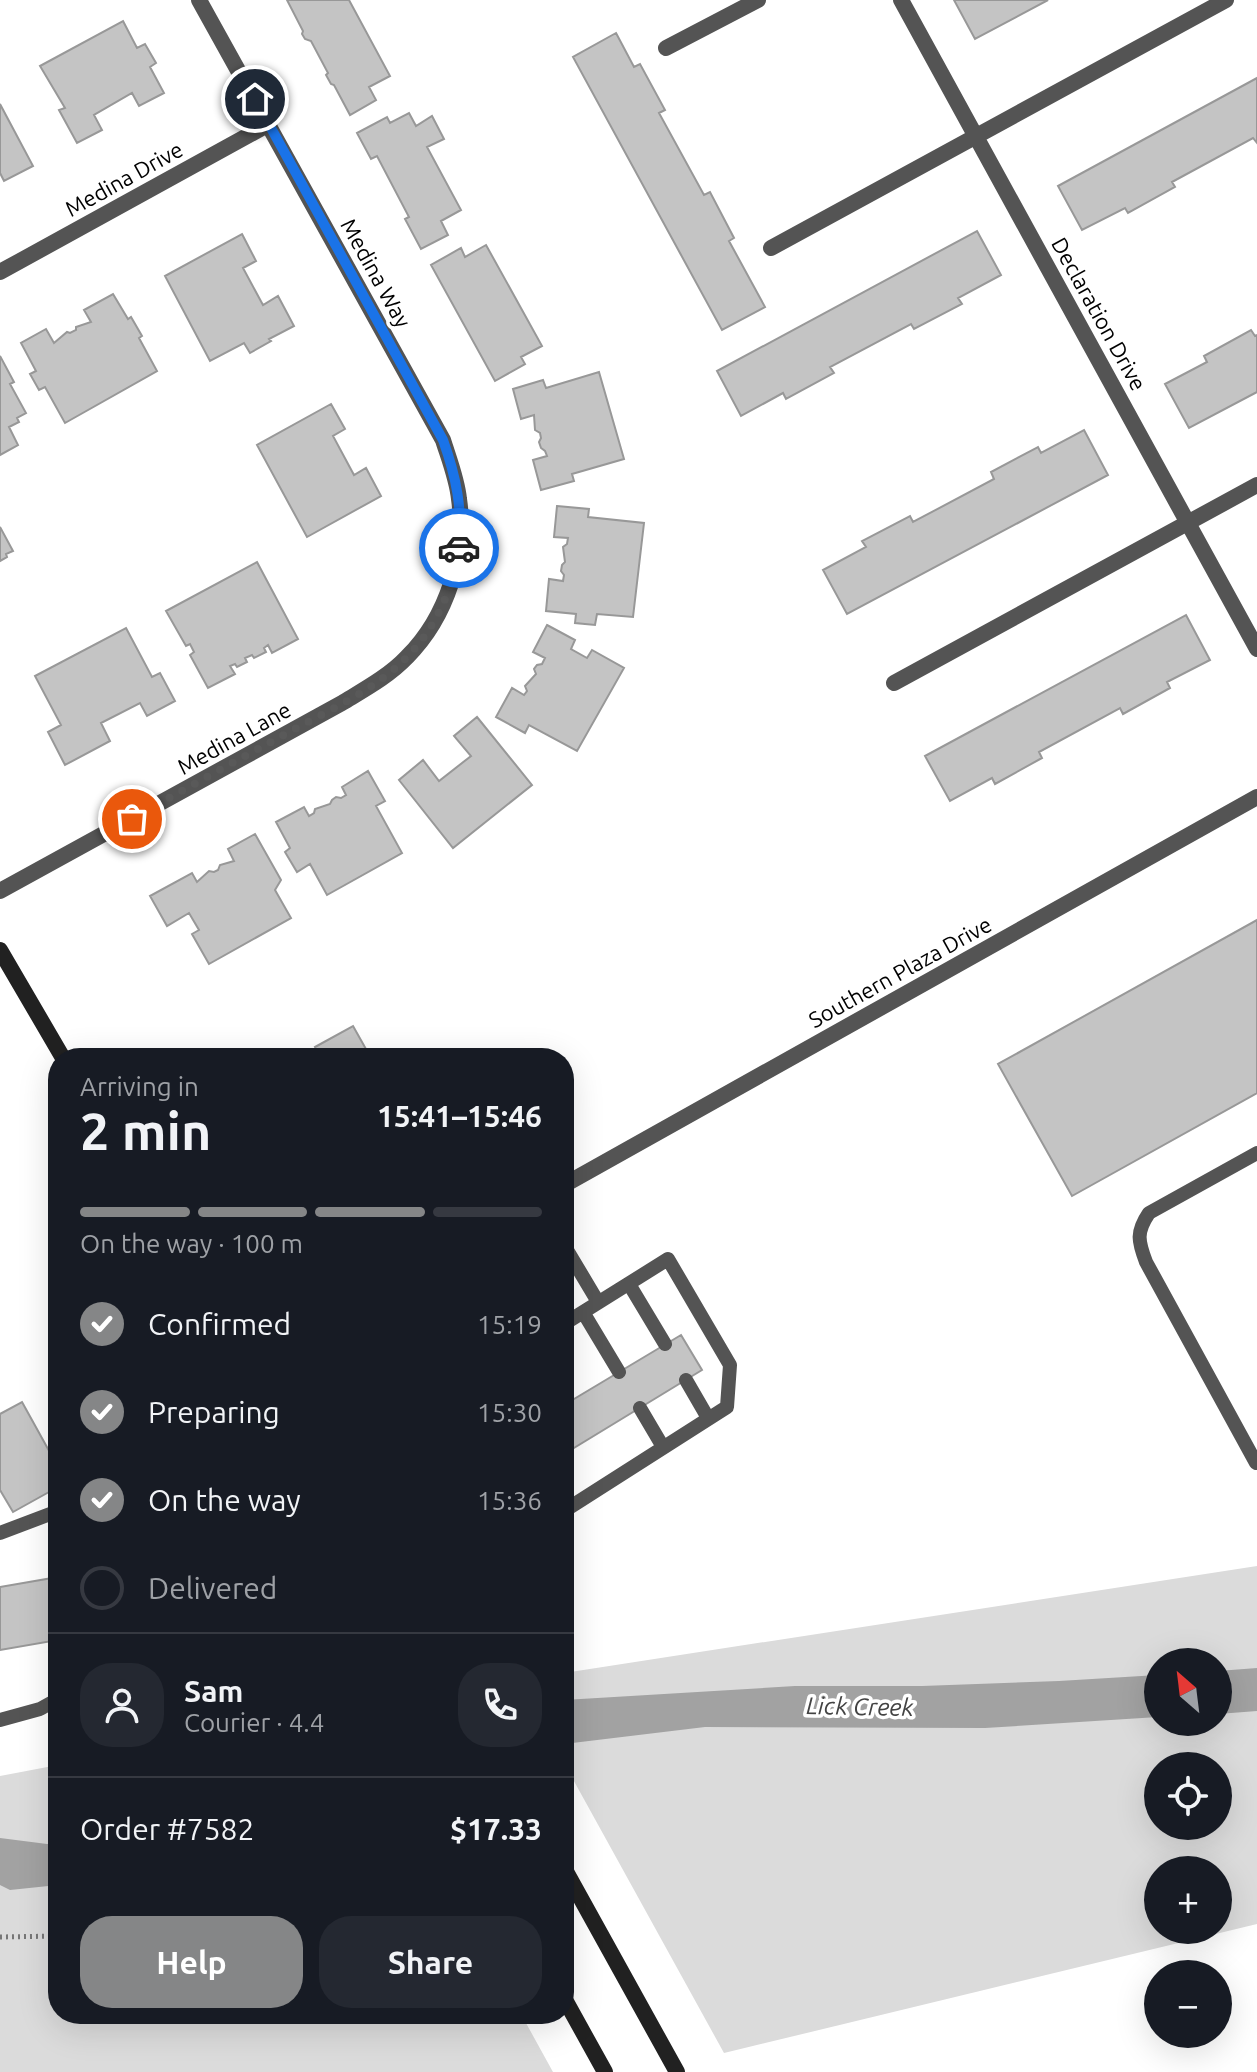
<!DOCTYPE html>
<html lang="en">
<head>
<meta charset="utf-8">
<style>
  body { margin:0; font-family:Ubuntu,sans-serif; background:#242831; color:#f1f3f6; height:100vh; display:flex; flex-direction:column; font-size:30px; white-space:nowrap }
  * { box-sizing:border-box; margin:0 }
  p { font-size:26px; color:#9ea1a6 }
  .icon { flex:none; width:44px; height:44px; fill:none; stroke:currentColor; stroke-width:2; stroke-linecap:round; stroke-linejoin:round }
  .map { position:relative; flex:1; overflow:hidden }
  .drawer { position:absolute; left:48px; top:1048px; width:526px; height:976px; display:flex; flex-direction:column; background:#171b24; border-radius:32px; box-shadow:0 8px 32px #0002 }
  .drawer>* { flex:none }
  .needle { width:52px; rotate:332deg }
  .buttons { position:absolute; left:1144px; top:1648px; display:grid; gap:16px }
  .buttons a { display:grid; place-items:center; width:88px; height:88px; border-radius:50%; background:#171b24; box-shadow:0 8px 32px #0002; font-size:40px }
  .pin { position:absolute; display:grid; place-items:center; width:68px; height:68px; color:#fff; margin:-34px; border:4px solid #fff; border-radius:50%; box-shadow:0 2px 8px #0007 }
  .courier { position:absolute; display:grid; place-items:center; width:80px; height:80px; margin:-40px; border:6px solid #1a73e8; border-radius:50%; background:#fff; color:#222; box-shadow:0 2px 10px #0007 }
  .headline em { font-style:normal; font-weight:700 }
  .headline div { display:flex; flex-direction:column-reverse }
  .headline { display:flex; align-items:center; justify-content:space-between; height:136px; padding:0 32px }
  h1 { font-size:52px; font-weight:700; line-height:60px }
  .bar { display:grid; grid-template-columns:repeat(4,1fr); gap:12px 8px; align-content:center; height:96px; padding:0 32px }
  .bar i { height:10px; border-radius:6px; background:#363941 }
  .bar .selected { background:#858687 }
  .bar p { grid-column:span 4 }
  .line { display:flex; align-items:center; gap:20px; padding:0 32px; border-top:2px solid #363941 }
  .line div { flex:1 }
  .round { display:grid; place-items:center; flex:none; width:84px; height:84px; border-radius:32px; background:#242831 }
  ol { padding:0 32px; list-style:none }
  li { display:flex; align-items:center; gap:24px; height:88px }
  li p { margin-inline-start:auto }
  li .icon { padding:8px; border-radius:50%; background:#858687; color:#fff; stroke-width:4 }
  li:last-child { color:#9ea1a6 }
  li i { width:44px; height:44px; border:4px solid #363941; border-radius:50% }
  .action { display:flex; gap:16px; margin-top:auto; padding:16px 32px }
  .action a { flex:1; height:92px; border-radius:32px; background:#858687; color:#fff; font-size:32px; font-weight:700; line-height:92px; text-align:center }
  .action a+a { background:#242831; color:#f1f3f6 }
  .map>svg:first-child { display:block }
  .green { fill:#dbdbdb; fill-rule:evenodd }
  .water { fill:#a2a2a2 }
  .building { fill:#c4c4c4; stroke:#989898; stroke-width:2 }
  .lines { fill:none; stroke-linecap:round; stroke-linejoin:round }
  .path { stroke:#767676; stroke-width:5; stroke-dasharray:2 4; stroke-linecap:butt }
  .lane { stroke:#545454; stroke-width:14 }
  .street { stroke:#545454; stroke-width:16 }
  .secondary { stroke:#212121; stroke-width:16 }
  .done { stroke:#595959; stroke-width:8; stroke-dasharray:0 14.4 }
  .route { stroke:#1a73e8; stroke-width:10 }
  .labels { text-anchor:middle; stroke-width:7; stroke-linejoin:round; paint-order:stroke }
  .street-label { font-size:22px; fill:#000; stroke:#fff }
  .water-label { font-size:24px; font-style:italic; fill:#434343; stroke:#fff }
</style>
</head>
<body>
<div class="map">
<svg width="1257" height="2072" viewBox="0 0 1257 2072">
  <rect width="100%" height="100%" fill="#fff"/>
  <path class="green" d="M1257,1566V1924L724,2053L564,1763V1673ZM1158,1662H1218V1722H1158ZM1158,1766H1218V1826H1158ZM1158,1870H1218V1930H1158Z
    M58,1765V2014H521L553,2072H0V1776Z"/>
  <path class="water" d="M1257,1668V1711L1218,1714V1671Z
    M1158,1675V1717L985,1728L705,1727L564,1744V1700L795,1686H922L1059,1681Z
    M0,1838L47,1844L58,1843V1885L10,1890L0,1885Z"/>
  <path class="building" d="M287,0H349L390,76L369,87L376,100L350,115L334,85L331,84L326,75L328,73L311,41L305,39L302,34L303,31Z
    M954,0H1048L975,39Z
    M123,21L137,48L145,44L156,63L150,67L164,93L139,106L132,93L94,115L102,130L77,143L59,110L65,108L40,66Z
    M616,33L634,67L640,64L665,110L659,113L704,195L710,192L734,238L729,241L765,307L722,330L573,57Z
    M1257,78V143L1253,138L1172,182L1175,187L1128,213L1125,208L1082,230L1058,186Z
    M0,104L33,166L4,181L0,173Z
    M409,113L416,126L432,116L444,139L427,147L461,210L441,221L448,235L421,249L405,219L409,217L377,156L371,159L357,133L387,117L390,123Z
    M977,231L1001,275L958,298L962,304L914,329L911,324L830,367L834,373L786,399L783,393L741,416L717,371Z
    M242,234L256,261L243,268L263,305L278,296L294,326L269,339L271,341L250,353L244,343L210,361L165,276Z
    M486,245L542,346L521,357L525,364L495,381L431,265L461,248L465,257Z
    M113,294L128,319L131,317L142,336L139,338L157,371L65,423L45,387L39,390L30,374L36,371L21,343L46,329L54,343L67,332L70,333L76,330V327L91,322L84,310Z
    M1251,330L1255,336L1257,335V392L1189,428L1165,384L1207,362L1204,356Z
    M0,356L14,382L10,384L26,413L17,418L19,422L9,427L18,445L0,455Z
    M599,372L624,459L572,474L574,481L541,490L533,460L547,456L545,451L541,448L539,442L541,438L540,433L535,430L534,415L521,419L513,389L543,380L546,388Z
    M331,404L345,429L333,436L354,475L366,468L381,496L307,537L257,445Z
    M1084,430L1108,475L847,614L823,570L866,547L862,541L910,516L913,522L994,479L991,472L1038,447L1041,453Z
    M557,506L589,509L588,517L644,523L633,617L597,614L595,625L575,623L576,614L546,611L549,579L563,581L564,575L561,571L562,565L565,562L563,547L567,544L568,538L554,537Z
    M0,527L13,551L6,554L7,557L0,561Z
    M257,562L298,639L272,653L268,645L264,648L266,652L254,658L252,655L245,658L247,662L237,667L235,664L230,666L235,674L208,688L190,655L194,652L190,644L186,646L166,611Z
    M1186,615L1210,660L1167,682L1170,688L1123,714L1120,708L1039,752L1042,758L995,784L992,778L950,801L925,756Z
    M547,625L575,640L571,649L587,658L592,650L624,668L577,751L529,725L525,733L496,717L512,688L524,695L527,691L525,686L536,674L534,669L537,665L542,664L545,658L533,652Z
    M126,628L152,677L160,673L175,701L147,716L140,703L101,723L110,741L65,765L48,732L61,725L35,676Z
    M477,717L532,785L453,848L399,780L423,760L439,781L471,756L454,736Z
    M368,771L385,801L376,806L402,853L327,895L310,864L297,872L285,852L290,848L276,822L304,807L309,816L314,813L315,809L330,804L332,800L336,797L341,798L346,795L342,787Z
    M255,834L281,880L275,890L291,918L209,964L192,934L199,930L189,913L167,926L150,896L192,873L197,882L209,871L214,872L218,870L220,865L234,861L228,849Z
    M1257,920V1093L1072,1196L998,1064Z
    M353,1026L371,1058H321L315,1047Z
    M681,1335L702,1370L564,1454V1405Z
    M22,1402L58,1467V1487L13,1512L0,1490V1414Z
    M58,1577V1640L0,1650V1587Z"/>
  <g class="lines">
    <path class="path" d="M0,1937L58,1936"/>
    <path class="lane" d="M564,1245L598,1302
      M629,1284L665,1344
      M583,1312L619,1372
      M564,1324L668,1259L730,1365L727,1407L564,1511
      M686,1380L708,1418
      M640,1408L663,1447
      M1256,1463L1146,1262C1138,1241 1136,1232 1149,1213L1257,1153
      M0,1533L58,1511
      M0,1720L40,1709L58,1699"/>
    <path class="street" d="M901,0L1257,649
      M666,48L758,0
      M771,248L1226,0
      M0,272L269,124
      M894,683L1257,485
      M0,891L342,703C365,689 389,676 407,657C447,617 467,554 459,499C457,479 449,459 443,440L199,0
      M564,1185L1257,797"/>
    <path class="secondary" d="M0,950L63,1058
      M564,1868L677,2072
      M564,1998L605,2072"/>
  </g>
  <g class="lines">
    <path class="done" d="M132,819C185,789 239,759 293,730C332,709 376,689 407,657C434,630 455,586 459,548"/>
    <path class="route" d="M255,99L443,440C456,476 463,510 459,548"/>
  </g>
  <g class="labels">
    <g class="street-label">
      <text transform="translate(124 179) rotate(-29)" y="8">Medina Drive</text>
      <text transform="translate(376 273) rotate(61)" y="8">Medina Way</text>
      <text transform="translate(1099 314) rotate(61)" y="8">Declaration Drive</text>
      <text transform="translate(234 738) rotate(-29)" y="8">Medina Lane</text>
      <text transform="translate(900 972) rotate(-29)" y="8">Southern Plaza Drive</text>
    </g>
    <g class="water-label">
      <text transform="translate(860 1707) rotate(1)" y="8">Lick Creek</text>
    </g>
  </g>
</svg>
<div class="buttons">
<a><svg class="needle" viewBox="-14 -14 28 28"><path d="M0-13l5 13h-10z" fill="#e53935"/><path d="M0 13l5-13h-10z" fill="#9ea1a6"/></svg></a>
<a><svg class="icon" aria-label="locate" viewBox="0 0 24 24"><circle cx="12" cy="12" r="6"/><path d="M12 2v4M12 18v4M2 12h4M18 12h4"/></svg></a>
<a>+</a>
<a>−</a>
</div>
<div class="pin" style="left:132px;top:819px;background:#ea580c"><svg class="icon" aria-label="bag" viewBox="0 0 24 24"><path d="M5 8h14l-1 12H6zM9 8a3 3 0 0 1 6 0"/></svg></div>
<div class="pin" style="left:255px;top:99px;background:#1f2937"><svg class="icon" aria-label="home" viewBox="0 0 24 24"><path d="M3 11l9-7 9 7M6 9v11h12V9"/></svg></div>
<div class="courier" style="left:459px;top:548px"><svg class="icon" aria-label="car" viewBox="0 0 24 24"><path d="M5 17H2v-5l4-1 3-4h7l3 4 3 1v5h-3M9 17h6M6 11h13"/><circle cx="7" cy="17" r="2"/><circle cx="17" cy="17" r="2"/></svg></div>
<section class="drawer">
<div class="headline"><div><h1>2 min</h1><p>Arriving in</p></div><em>15:41–15:46</em></div>
<div class="bar"><i class="selected"></i><i class="selected"></i><i class="selected"></i><i></i><p>On the way · 100 m</p></div>
<ol>
<li><svg class="icon" aria-label="check" viewBox="0 0 24 24"><path d="M5 12l5 5 9-10"/></svg>Confirmed<p>15:19</p></li>
<li><svg class="icon" aria-label="check" viewBox="0 0 24 24"><path d="M5 12l5 5 9-10"/></svg>Preparing<p>15:30</p></li>
<li><svg class="icon" aria-label="check" viewBox="0 0 24 24"><path d="M5 12l5 5 9-10"/></svg>On the way<p>15:36</p></li>
<li><i></i>Delivered</li>
</ol>
<div class="line" style="height:144px"><a class="round"><svg class="icon" aria-label="person" viewBox="0 0 24 24"><circle cx="12" cy="8" r="4"/><path d="M4 21q1-7 8-7t8 7"/></svg></a><div><b>Sam</b><p>Courier · 4.4</p></div><a class="round"><svg class="icon" aria-label="phone" viewBox="0 0 24 24"><path d="M5 4h4l2 5-3 2q2 4 5 5l2-3 5 2v4C11 20 4 13 5 4z"/></svg></a></div>
<div class="line" style="height:104px"><div>Order #7582</div><b>$17.33</b></div>
<div class="action"><a>Help</a><a>Share</a></div>
</section>
</div>
</body>
</html>
